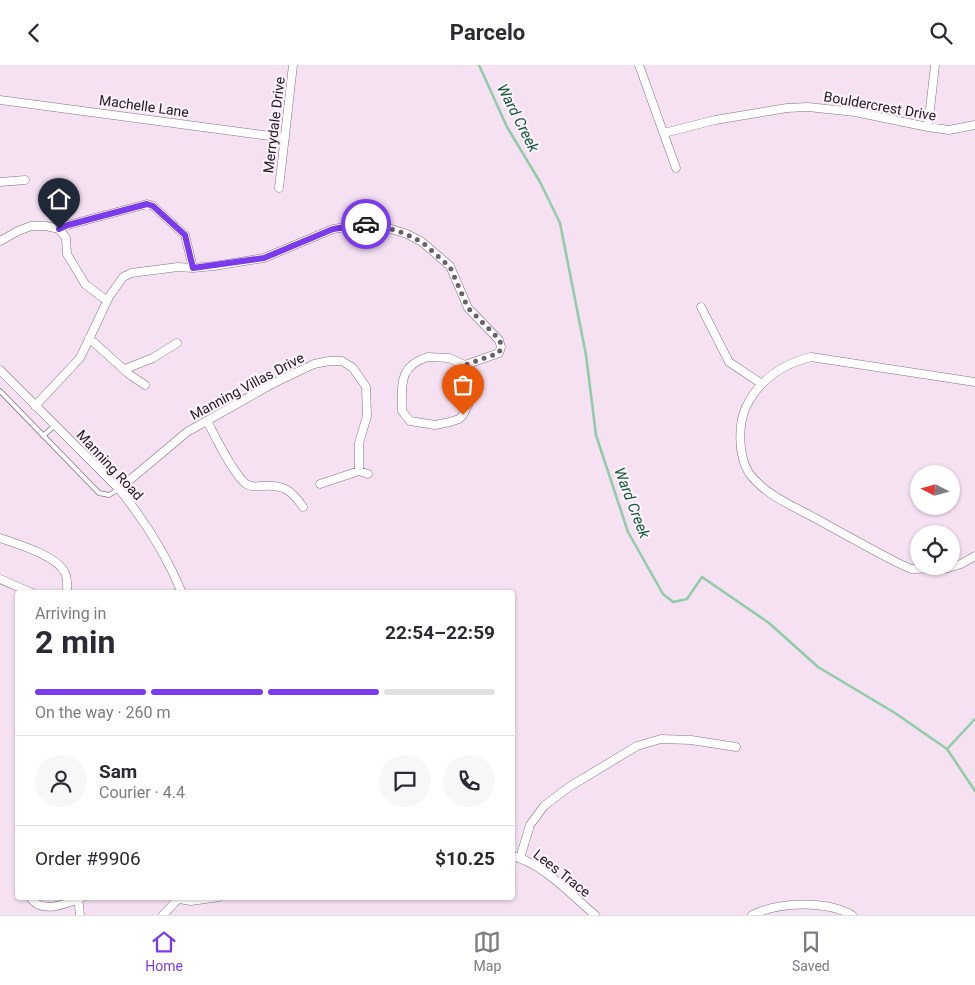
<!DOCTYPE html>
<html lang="en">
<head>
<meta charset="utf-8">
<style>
  body { margin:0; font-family:Roboto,sans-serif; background:#f7f7f7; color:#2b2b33; height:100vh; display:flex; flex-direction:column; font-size:19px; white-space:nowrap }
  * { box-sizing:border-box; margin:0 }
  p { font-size:16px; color:#7c7c81 }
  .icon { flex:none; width:28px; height:28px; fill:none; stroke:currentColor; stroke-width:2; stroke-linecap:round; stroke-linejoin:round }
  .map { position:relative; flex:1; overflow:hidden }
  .panel { position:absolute; left:15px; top:525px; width:500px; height:310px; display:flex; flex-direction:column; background:#fff; border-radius:5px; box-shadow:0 1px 4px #0004 }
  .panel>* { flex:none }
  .needle { width:32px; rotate:276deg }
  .fabs { position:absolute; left:910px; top:400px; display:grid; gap:10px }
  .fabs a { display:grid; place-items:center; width:50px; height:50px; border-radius:50%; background:#fff; box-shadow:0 1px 4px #0004; font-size:25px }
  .pin { position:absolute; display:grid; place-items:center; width:42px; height:42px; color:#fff; margin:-51px -21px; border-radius:50% 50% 50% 0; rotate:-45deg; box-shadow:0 0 5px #0007 }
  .pin .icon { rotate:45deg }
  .courier { position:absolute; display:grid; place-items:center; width:50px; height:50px; margin:-25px; border:4px solid #7c3aed; border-radius:50%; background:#fff; color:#222; box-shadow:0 1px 6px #0007 }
  .summary em { font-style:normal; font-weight:700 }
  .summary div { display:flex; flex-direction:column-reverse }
  .summary { display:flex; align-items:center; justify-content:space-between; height:85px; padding:0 20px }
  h1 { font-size:32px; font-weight:700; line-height:38px }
  .bar { display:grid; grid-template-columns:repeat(4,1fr); gap:8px 5px; align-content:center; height:60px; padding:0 20px }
  .bar i { height:6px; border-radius:4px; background:#e1e1e2 }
  .bar .active { background:#7c3aed }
  .bar p { grid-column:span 4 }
  .line { display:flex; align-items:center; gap:12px; padding:0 20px; border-top:1px solid #e1e1e2 }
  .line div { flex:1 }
  .round { display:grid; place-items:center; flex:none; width:52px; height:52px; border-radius:26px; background:#f7f7f7 }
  header { display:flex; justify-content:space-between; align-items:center; height:65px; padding:0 20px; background:#fff; font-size:22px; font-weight:700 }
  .tab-bar { display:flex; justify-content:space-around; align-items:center; height:70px; border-top:1px solid #e1e1e2; background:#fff; font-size:14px; color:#7c7c81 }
  .tab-bar a { display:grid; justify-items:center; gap:2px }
  .tab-bar .active { color:#7c3aed }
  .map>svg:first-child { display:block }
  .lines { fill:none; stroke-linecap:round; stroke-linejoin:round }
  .stream { stroke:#8fcca7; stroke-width:2.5 }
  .lane-casing { stroke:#857382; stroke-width:5.5 }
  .street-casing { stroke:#857382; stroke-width:9 }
  .lane { stroke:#fff; stroke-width:4 }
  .street { stroke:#fff; stroke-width:8 }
  .done { stroke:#6b5f6a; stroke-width:5; stroke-dasharray:0 9 }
  .route { stroke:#7c3aed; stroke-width:6 }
  .labels { text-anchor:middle; stroke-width:4.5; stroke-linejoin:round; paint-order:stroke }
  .street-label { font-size:14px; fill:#201920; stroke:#fdf1fb }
  .water-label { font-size:15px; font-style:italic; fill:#135b38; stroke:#fdf1fb }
</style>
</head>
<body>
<header><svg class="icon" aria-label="back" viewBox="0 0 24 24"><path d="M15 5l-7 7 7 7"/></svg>Parcelo<svg class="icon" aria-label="search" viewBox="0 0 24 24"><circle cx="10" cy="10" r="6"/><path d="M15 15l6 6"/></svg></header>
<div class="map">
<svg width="975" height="850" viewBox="0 0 975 850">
  <rect width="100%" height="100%" fill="#f5e1f2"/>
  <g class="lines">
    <path class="stream" d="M479,0L507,62L540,117L560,158L586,290L596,370L628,467L663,529L673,537L687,534L702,512L769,558L818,602L895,648L947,684L975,726
      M947,684L975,654"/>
    <g class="lane-casing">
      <path id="lane" d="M0,326L99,428L109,430L119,424
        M43,371L55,360"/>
    </g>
    <g class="street-casing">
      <path id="street" d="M639,0L676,103
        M0,35L285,73
        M928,62L935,0
        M664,68L715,55L787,43L808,42L855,47L928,62L949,65L975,60
        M0,117L25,115
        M279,123L293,0
        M59,164L68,160L147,139L153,141L185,170L193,203
        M0,176L18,166L31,161H46L59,164L66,173L67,189L85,219L107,236
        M701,242L729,297L762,319
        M89,273L130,310L145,320
        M428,292L449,293L465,300L470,330L469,338L463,350L459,354L450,357L435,360L410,356L402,346C402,320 398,301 428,292Z
        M125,304L153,293L177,278
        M0,305L119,424C145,456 166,489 182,528
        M975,317L811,292C783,299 759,315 746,342C738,359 738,391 749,408C765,430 793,441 815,453C842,468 869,483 896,497L911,504L948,503L961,499L975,491
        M35,341L80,293L109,232L123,212L131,208L178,202L193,203L214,201L264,193L333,164L368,159L388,163L407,169L422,177L450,201L468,243L499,275L501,282L499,288L465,300
        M207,356C215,371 233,409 246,419C251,422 255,422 261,421C282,419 291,424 303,442
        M320,419L359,406
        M119,424L187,367L272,319L314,299L329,296H342L353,303L366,322L367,351L359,378V406L368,409
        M0,473C17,479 58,491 65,508C68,514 67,521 67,528
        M0,514L32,528
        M512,791C543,798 571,830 595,850
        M520,793L530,760L544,741L569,722L637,681L661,674L691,675L736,682
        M30,832C41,850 66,839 83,832
        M78,832L80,850
        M179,834L191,836L219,832
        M163,850L180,832
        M752,850C779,837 825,835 852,850"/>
    </g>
    <use href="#lane" class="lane"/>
    <use href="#street" class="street"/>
  </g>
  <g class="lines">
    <path class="done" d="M366,159L388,163L406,169L422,177L450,202L468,243L500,275L501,282L499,288L465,300C468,318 474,334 463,350"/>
    <path class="route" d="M59,164L68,160L147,139L153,141L185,170L193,203L264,193L333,164L366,159"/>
  </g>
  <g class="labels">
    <g class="street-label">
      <text transform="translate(144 41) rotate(8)" y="5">Machelle Lane</text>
      <text transform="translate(880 41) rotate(10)" y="5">Bouldercrest Drive</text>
      <text transform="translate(274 60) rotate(-83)" y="5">Merrydale Drive</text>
      <text transform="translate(247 321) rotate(-28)" y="5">Manning Villas Drive</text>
      <text transform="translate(110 400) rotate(47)" y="5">Manning Road</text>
      <text transform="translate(562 808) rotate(38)" y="5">Lees Trace</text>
    </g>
    <g class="water-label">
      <text transform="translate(518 53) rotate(63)" y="5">Ward Creek</text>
      <text transform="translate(632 438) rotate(69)" y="5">Ward Creek</text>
    </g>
  </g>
</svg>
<div class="fabs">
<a><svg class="needle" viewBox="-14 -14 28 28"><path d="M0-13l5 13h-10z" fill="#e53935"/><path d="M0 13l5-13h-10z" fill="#7c7c81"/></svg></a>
<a><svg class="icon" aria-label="locate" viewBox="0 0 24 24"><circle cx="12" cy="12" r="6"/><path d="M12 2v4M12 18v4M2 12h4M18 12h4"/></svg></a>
</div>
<div class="pin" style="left:463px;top:350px;background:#ea580c"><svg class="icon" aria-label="bag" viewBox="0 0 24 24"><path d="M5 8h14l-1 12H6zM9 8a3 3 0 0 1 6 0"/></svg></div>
<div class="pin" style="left:59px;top:164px;background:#1f2937"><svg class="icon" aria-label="home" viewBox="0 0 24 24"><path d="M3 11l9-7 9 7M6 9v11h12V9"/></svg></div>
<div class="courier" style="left:366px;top:159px"><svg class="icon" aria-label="car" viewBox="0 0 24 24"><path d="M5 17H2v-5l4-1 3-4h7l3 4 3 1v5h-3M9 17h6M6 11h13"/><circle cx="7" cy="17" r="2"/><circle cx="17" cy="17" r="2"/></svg></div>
<section class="panel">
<div class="summary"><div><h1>2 min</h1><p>Arriving in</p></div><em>22:54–22:59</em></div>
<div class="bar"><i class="active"></i><i class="active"></i><i class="active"></i><i></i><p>On the way · 260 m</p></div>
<div class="line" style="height:90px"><a class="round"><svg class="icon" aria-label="person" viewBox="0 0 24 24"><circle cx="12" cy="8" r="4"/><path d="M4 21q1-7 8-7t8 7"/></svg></a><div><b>Sam</b><p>Courier · 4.4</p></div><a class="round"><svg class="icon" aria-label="chat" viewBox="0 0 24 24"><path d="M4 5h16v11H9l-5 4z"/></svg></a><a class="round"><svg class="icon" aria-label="phone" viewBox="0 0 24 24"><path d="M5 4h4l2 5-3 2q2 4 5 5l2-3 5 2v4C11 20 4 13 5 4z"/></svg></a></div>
<div class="line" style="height:65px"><div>Order #9906</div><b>$10.25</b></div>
</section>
</div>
<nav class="tab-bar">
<a class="active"><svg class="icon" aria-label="home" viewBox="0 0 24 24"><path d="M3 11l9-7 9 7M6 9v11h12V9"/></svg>Home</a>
<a><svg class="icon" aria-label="map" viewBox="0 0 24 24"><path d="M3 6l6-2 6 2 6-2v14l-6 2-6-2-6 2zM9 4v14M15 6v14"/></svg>Map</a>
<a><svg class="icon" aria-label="saved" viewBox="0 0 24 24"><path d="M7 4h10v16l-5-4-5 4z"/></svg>Saved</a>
</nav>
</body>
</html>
